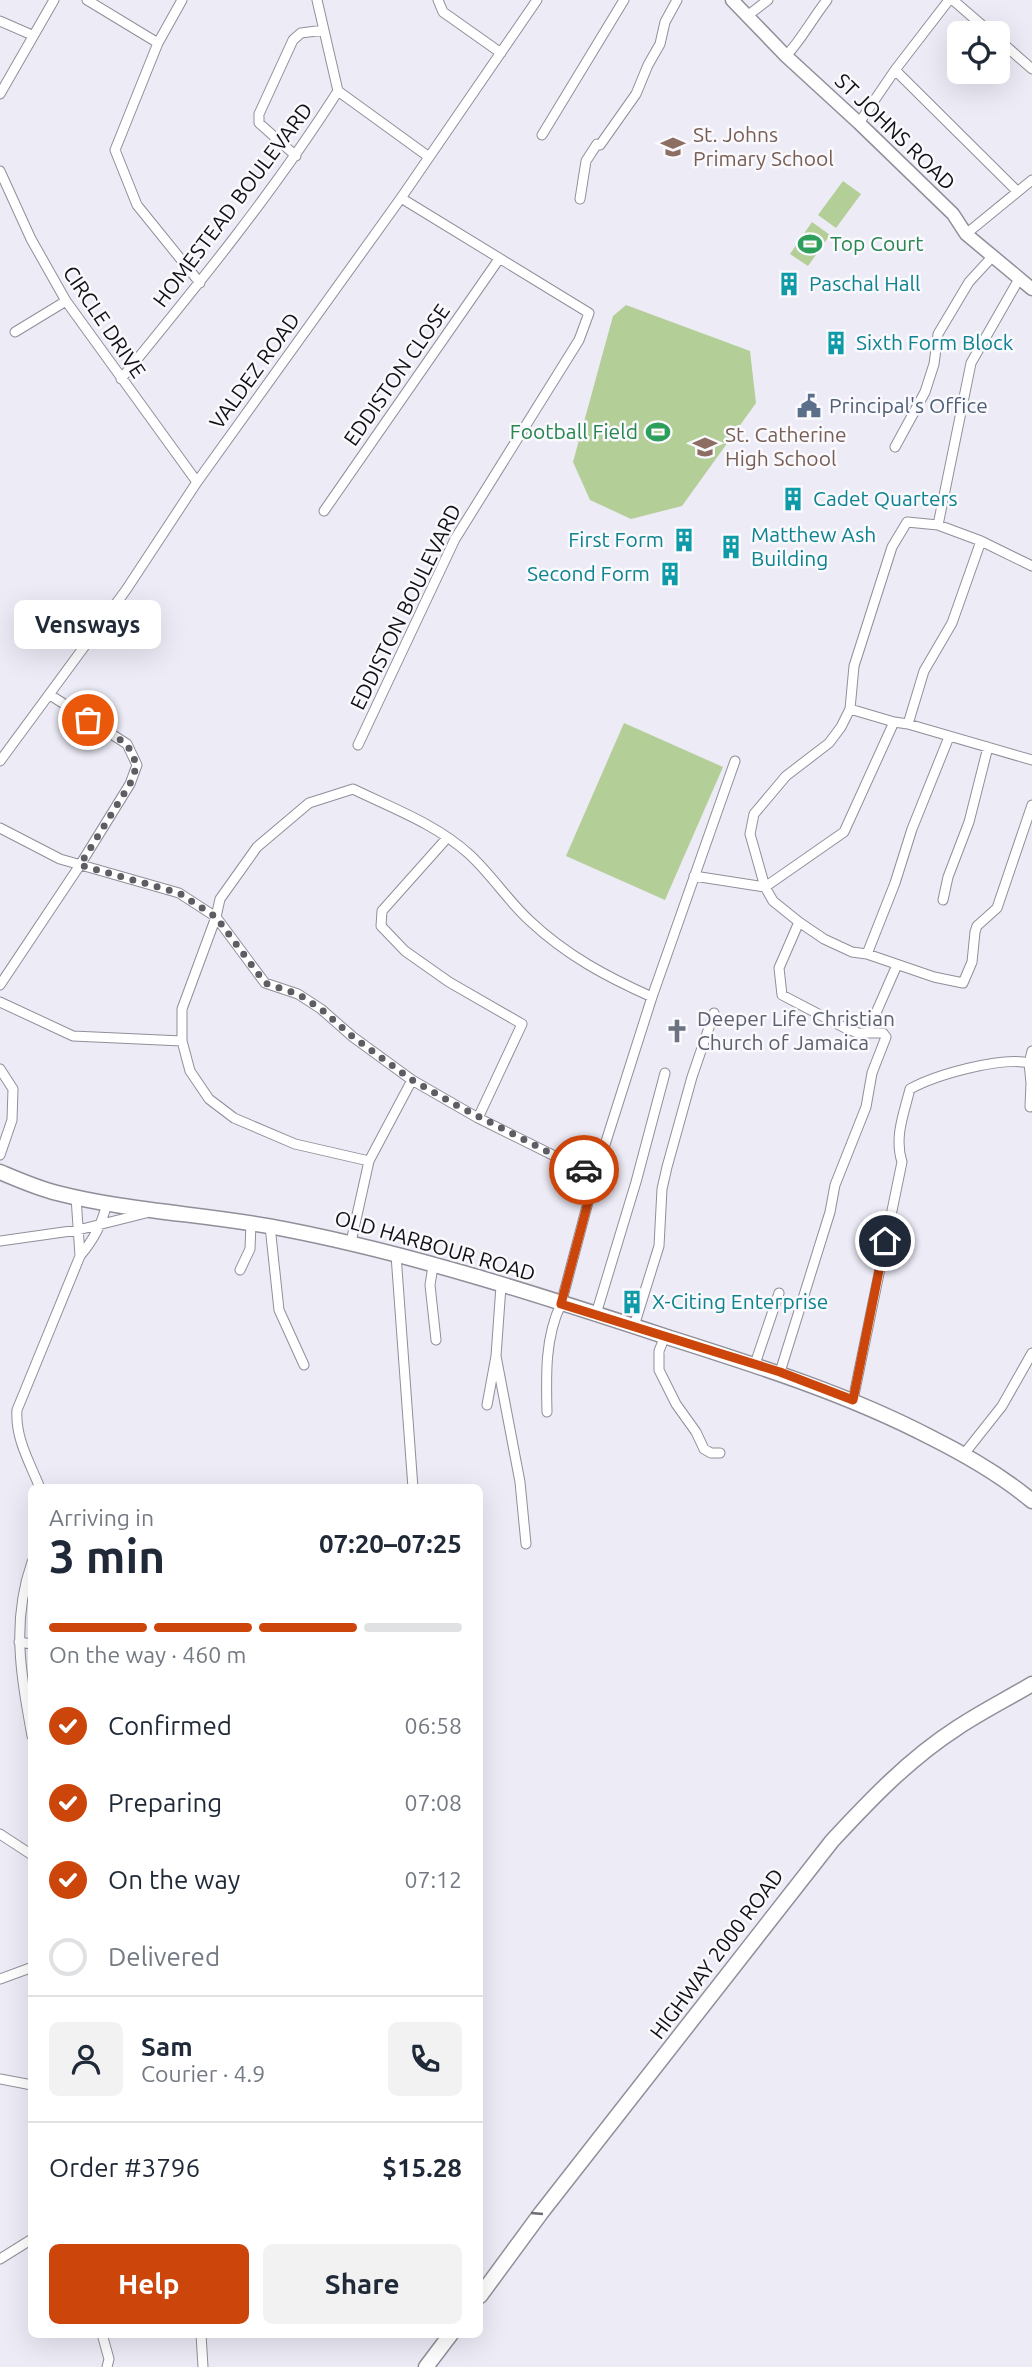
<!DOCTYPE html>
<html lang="en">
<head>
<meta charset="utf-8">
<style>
  body { margin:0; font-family:Ubuntu,sans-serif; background:#f2f2f3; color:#1f2937; height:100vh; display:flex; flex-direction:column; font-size:26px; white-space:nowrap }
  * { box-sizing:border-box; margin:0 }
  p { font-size:23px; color:#747a83 }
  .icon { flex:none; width:38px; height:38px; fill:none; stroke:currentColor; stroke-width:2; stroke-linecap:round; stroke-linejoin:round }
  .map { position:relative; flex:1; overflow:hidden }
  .drawer { position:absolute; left:28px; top:1484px; width:455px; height:854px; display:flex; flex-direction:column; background:#fff; border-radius:10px; box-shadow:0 7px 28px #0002 }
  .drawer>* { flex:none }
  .tools { position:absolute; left:947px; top:21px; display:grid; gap:14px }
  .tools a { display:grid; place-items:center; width:63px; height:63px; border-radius:10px; background:#fff; box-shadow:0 7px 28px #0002; font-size:35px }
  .pin { position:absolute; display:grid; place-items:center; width:60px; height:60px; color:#fff; margin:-30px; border:4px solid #fff; border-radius:50%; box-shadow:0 2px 7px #0007 }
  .courier { position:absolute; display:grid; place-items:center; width:70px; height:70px; margin:-35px; border:5px solid #cc460b; border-radius:50%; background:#fff; color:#222; box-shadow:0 2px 9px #0007 }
  .bubble { position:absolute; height:49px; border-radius:10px; background:#fff; box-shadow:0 7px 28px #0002; font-size:23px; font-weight:600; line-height:49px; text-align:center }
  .overview em { font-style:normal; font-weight:600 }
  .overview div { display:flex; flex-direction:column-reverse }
  .overview { display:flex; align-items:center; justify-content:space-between; height:119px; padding:0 21px }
  h1 { font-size:46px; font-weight:600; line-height:52px }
  .bar { display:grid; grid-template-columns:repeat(4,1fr); gap:10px 7px; align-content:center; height:84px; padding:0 21px }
  .bar i { height:9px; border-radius:5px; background:#e0e1e3 }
  .bar .selected { background:#cc460b }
  .bar p { grid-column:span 4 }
  .line { display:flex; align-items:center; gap:18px; padding:0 21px; border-top:2px solid #e0e1e3 }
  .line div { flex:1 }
  .round { display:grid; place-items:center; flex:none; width:74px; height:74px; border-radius:10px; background:#f2f2f3 }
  ol { padding:0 21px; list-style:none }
  li { display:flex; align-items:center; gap:21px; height:77px }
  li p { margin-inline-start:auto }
  li .icon { padding:7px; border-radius:50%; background:#cc460b; color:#fff; stroke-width:4 }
  li:last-child { color:#747a83 }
  li i { width:38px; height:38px; border:4px solid #e0e1e3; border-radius:50% }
  .button { display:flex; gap:14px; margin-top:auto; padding:14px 21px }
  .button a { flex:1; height:80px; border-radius:10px; background:#cc460b; color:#fff; font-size:28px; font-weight:600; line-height:80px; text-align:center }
  .button a+a { background:#f2f2f3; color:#1f2937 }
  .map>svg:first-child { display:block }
  .green { fill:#b4ce97 }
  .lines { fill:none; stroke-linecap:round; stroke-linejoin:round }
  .street-casing { stroke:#908f9a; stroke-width:11 }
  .secondary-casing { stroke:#908f9a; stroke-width:15 }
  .primary-casing { stroke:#908f9a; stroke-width:17 }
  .street { stroke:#fff; stroke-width:9 }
  .secondary { stroke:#fff; stroke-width:12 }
  .primary { stroke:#fff; stroke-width:14 }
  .rail { stroke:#6d6c73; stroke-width:2.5; stroke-dasharray:12 12; stroke-linecap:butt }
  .done { stroke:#5e5d63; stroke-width:7; stroke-dasharray:0 12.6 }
  .route { stroke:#cc460b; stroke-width:9 }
  .labels { text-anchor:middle; stroke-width:5; stroke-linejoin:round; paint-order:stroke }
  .street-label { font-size:21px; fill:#111114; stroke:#faf9fe }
  .education-label { font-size:21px; fill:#785e54; stroke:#faf9fe; text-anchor:start }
  .leisure-label { font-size:21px; fill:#27864d; stroke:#faf9fe; text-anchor:start }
  .culture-label { font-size:21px; fill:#0d838f; stroke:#faf9fe; text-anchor:start }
  .service-label { font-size:21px; fill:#4e5e75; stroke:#faf9fe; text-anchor:start }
  .worship-label { font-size:21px; fill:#5b616d; stroke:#faf9fe; text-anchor:start }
</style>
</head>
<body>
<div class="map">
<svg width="1032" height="2367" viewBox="0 0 1032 2367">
  <rect width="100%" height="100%" fill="#ecebf6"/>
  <path class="green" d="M843,181L861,194L836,228L818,215Z
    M812,222L830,235L808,266L790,254Z
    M626,305L750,351L756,403L682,506L631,519L590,500L573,462L613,316Z
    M624,723L723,767L665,900L566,856Z"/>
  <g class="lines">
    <g class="street-casing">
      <path id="street" d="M87,0L158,43
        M182,0L158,43L115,150L137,205L200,283
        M438,0L443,12L501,53
        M953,0L991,33
        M747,16L768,0
        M0,21L32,35
        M998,39L1032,69
        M786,56C802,39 812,19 827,0
        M895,70L1017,191
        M338,91L429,157
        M0,94L54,0
        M859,123L895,70L949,0
        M542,135L624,0
        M296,156L259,123V114L293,40L301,33L324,30
        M0,171L31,239L66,301L197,482
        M580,199L586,161L597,144L600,145L636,94L648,65L660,44L665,22L677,0
        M966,234L1032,180
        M15,332L66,301
        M121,379C197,286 273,193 338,91L317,0
        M895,447L925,392L934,364L938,334L969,282L992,257
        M324,511L499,259
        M938,525L971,363L1019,279
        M850,709L894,722
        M908,724L924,671L952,623L981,541
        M358,745L455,539L579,340L589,313L401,198
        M0,761L126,590L197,482L401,198L537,0
        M0,828L60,859L179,893L216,917L265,983L298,994L321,1009L353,1037L412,1080L478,1118L595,1176
        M447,838L382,911L381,926L405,951L449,982L522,1024L478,1118
        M694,876L765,887L844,832L894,722L908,724L1032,760
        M943,900L948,877L969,822L988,747
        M799,922L824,939L852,952L867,954L934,977L963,983L972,962L975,932L977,926L997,908L1032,805
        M867,954L895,883L912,829L949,737
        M0,985L80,865L130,784L137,765L127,744L50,695
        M0,1002L73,1036L182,1041
        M868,1031L897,965
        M0,1069L13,1089L12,1120L0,1155
        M1030,1107L1031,1083L1029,1063L1032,1062
        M369,1161L295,1144L234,1118L209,1099L190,1071L182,1041V1009L216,917L220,899L257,847L309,803L353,789C392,808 436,824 469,854C491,874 508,901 530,921C566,955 607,977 652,997
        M76,1197L80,1256
        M270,1226L279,1310L304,1365
        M0,1241L78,1230L146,1213
        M351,1242L369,1161L412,1080
        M396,1255L413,1488
        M433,1266L430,1285L436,1340
        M240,1270L250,1249L251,1223
        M596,1314L636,1182L665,1073
        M634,1326L659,1246L662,1189L667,1167L692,1077L714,1013
        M665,1336L659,1351V1370L676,1404L696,1432L704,1449L711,1453H720
        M496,1356L520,1482L526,1544
        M755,1364L779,1293
        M780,1372L830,1212L835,1185L866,1107L872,1073L886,1037L883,1033H858L845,1028L782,995L779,968L799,922L773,901L765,887L750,834L754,814L786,776L829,743L841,727L850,709L854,666L892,547L907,522L938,525L981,541L1032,566
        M853,1400L902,1162C894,1137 904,1113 910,1089C935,1075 1002,1056 1029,1063L1032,1051
        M487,1405L496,1356L501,1286
        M547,1412C546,1375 545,1337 561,1304L595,1176L652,997L735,761
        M964,1454L1002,1406L1032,1353
        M40,1488C30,1463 15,1438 17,1410L80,1256C94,1239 102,1224 107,1203
        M32,1562C11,1622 21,1675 32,1736
        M19,1642L32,1644
        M0,1834L32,1855
        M0,1979L30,1968
        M0,2079L32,2085
        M0,2259L32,2239
        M102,2334L109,2359L107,2367
        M201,2334L203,2367"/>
    </g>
    <g class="secondary-casing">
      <path id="secondary" d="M732,0L786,56L859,123L953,214L966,234L1032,289"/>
    </g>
    <g class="primary-casing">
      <path id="primary" d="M0,1172C19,1180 37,1188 57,1193C131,1212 209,1214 284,1229C413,1254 539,1295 664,1336C755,1365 845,1393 930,1437C966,1455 1001,1475 1032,1501
        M480,2296L541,2213L832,1841C870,1800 909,1759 957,1728C981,1712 1007,1699 1032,1684
        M426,2367L451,2334"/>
    </g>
    <use href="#street" class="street"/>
    <use href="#secondary" class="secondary"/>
    <use href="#primary" class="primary"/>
    <path class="rail" d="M531,2213L553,2215"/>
  </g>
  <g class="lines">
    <path class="done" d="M88,720L127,744L137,765L130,784L80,865L179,893L216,917L265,983L298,994L321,1009L353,1037L412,1080L456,1105L584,1170"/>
    <path class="route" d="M584,1170L595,1176L561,1304L780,1372L853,1400L885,1241"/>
  </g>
  <defs>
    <g id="school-bare" transform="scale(1.89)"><path d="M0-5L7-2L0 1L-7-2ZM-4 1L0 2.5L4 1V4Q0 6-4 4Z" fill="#8d6e63" stroke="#faf9fe" stroke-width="2.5" paint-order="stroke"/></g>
    <g id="stadium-bare" transform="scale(1.89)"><path d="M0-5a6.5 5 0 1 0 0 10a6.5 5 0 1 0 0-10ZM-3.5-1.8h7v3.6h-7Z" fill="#2e9e5b" stroke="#faf9fe" stroke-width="2.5" paint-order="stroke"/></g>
    <g id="building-bare" transform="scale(1.89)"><path d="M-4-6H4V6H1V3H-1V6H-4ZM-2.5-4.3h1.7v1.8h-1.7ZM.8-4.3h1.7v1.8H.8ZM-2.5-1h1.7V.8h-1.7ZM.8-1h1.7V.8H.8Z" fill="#0f9aa8" stroke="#faf9fe" stroke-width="2.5" paint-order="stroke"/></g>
    <g id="civic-bare" transform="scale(1.89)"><path d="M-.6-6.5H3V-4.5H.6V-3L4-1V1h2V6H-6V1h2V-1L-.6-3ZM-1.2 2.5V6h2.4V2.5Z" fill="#5c6f8a" stroke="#faf9fe" stroke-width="2.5" paint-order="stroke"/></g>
    <g id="church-bare" transform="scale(1.89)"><path d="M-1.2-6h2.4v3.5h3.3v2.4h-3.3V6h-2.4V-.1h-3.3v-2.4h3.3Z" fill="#6b7280" stroke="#faf9fe" stroke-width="2.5" paint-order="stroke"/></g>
  </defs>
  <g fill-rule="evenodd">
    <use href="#school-bare" x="673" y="147"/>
    <use href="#stadium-bare" x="810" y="244"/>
    <use href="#building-bare" x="789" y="284"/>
    <use href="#building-bare" x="836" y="343"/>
    <use href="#civic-bare" x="809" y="406"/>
    <use href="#stadium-bare" x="658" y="432"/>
    <use href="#school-bare" x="705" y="447"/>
    <use href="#building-bare" x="793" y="499"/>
    <use href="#building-bare" x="684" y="540"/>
    <use href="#building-bare" x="731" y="547"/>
    <use href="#building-bare" x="670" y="574"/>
    <use href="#church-bare" x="677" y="1031"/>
    <use href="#building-bare" x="632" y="1302"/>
  </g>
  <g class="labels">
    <g class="street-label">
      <text transform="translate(895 132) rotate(44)" y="7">ST JOHNS ROAD</text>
      <text transform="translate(233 205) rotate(-53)" y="7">HOMESTEAD BOULEVARD</text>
      <text transform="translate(104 322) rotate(56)" y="7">CIRCLE DRIVE</text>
      <text transform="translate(255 371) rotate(-54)" y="7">VALDEZ ROAD</text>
      <text transform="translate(397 375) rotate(-55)" y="7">EDDISTON CLOSE</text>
      <text transform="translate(406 607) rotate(-64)" y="7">EDDISTON BOULEVARD</text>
      <text transform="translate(435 1246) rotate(16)" y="7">OLD HARBOUR ROAD</text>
      <text transform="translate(717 1954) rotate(-53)" y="7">HIGHWAY 2000 ROAD</text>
    </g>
    <g class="education-label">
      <text x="693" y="142">St. Johns<tspan x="693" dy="24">Primary School</tspan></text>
      <text x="725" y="442">St. Catherine<tspan x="725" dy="24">High School</tspan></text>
    </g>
    <g class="leisure-label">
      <text x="830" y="251">Top Court</text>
      <text x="638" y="439" text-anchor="end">Football Field</text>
    </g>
    <g class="culture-label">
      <text x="809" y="291">Paschal Hall</text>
      <text x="856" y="350">Sixth Form Block</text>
      <text x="813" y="506">Cadet Quarters</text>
      <text x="751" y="542">Matthew Ash<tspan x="751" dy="24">Building</tspan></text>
      <text x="664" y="547" text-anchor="end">First Form</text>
      <text x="650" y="581" text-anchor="end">Second Form</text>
      <text x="652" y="1309">X-Citing Enterprise</text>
    </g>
    <g class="service-label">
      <text x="829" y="413">Principal's Office</text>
    </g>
    <g class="worship-label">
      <text x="697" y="1026">Deeper Life Christian<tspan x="697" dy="24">Church of Jamaica</tspan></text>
    </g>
  </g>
</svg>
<div class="tools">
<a><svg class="icon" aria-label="locate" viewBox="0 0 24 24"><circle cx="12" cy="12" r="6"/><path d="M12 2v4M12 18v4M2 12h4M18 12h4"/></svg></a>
</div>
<div class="pin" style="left:88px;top:720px;background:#ea580c"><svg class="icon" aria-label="bag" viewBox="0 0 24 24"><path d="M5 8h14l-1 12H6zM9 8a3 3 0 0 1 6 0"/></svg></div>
<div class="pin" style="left:885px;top:1241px;background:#1f2937"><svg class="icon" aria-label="home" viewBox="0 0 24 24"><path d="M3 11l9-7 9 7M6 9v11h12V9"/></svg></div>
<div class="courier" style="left:584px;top:1170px"><svg class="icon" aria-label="car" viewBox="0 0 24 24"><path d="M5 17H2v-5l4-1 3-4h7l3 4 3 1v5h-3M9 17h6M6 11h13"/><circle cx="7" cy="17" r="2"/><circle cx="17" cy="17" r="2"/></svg></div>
<div class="bubble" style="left:14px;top:600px;width:147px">Vensways</div>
<section class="drawer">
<div class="overview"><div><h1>3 min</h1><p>Arriving in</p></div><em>07:20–07:25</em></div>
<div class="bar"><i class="selected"></i><i class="selected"></i><i class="selected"></i><i></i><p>On the way · 460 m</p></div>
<ol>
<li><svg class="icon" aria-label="check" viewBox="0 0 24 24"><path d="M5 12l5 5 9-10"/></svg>Confirmed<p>06:58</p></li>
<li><svg class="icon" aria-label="check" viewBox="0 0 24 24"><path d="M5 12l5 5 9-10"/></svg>Preparing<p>07:08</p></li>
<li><svg class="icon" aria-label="check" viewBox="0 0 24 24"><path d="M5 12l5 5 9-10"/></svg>On the way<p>07:12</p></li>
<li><i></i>Delivered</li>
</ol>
<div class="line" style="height:126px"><a class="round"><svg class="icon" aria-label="person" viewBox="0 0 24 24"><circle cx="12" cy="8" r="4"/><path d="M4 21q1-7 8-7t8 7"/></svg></a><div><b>Sam</b><p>Courier · 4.9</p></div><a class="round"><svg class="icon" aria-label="phone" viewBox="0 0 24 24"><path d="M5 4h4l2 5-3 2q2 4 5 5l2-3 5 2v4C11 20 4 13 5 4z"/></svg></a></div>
<div class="line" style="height:91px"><div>Order #3796</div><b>$15.28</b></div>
<div class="button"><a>Help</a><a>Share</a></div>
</section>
</div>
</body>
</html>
